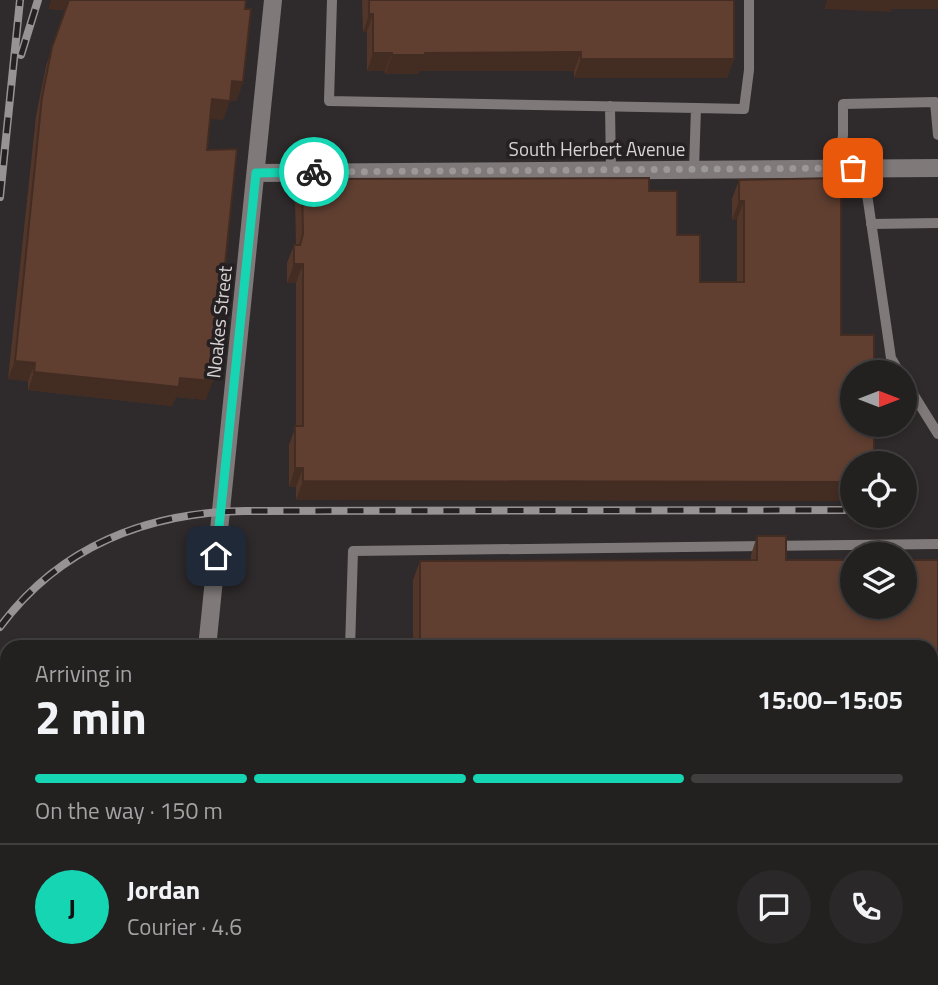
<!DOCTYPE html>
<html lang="en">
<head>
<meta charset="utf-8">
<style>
  body { margin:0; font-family:"Titillium Web",sans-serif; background:#2b2829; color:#f1f3f6; height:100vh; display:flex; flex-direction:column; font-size:26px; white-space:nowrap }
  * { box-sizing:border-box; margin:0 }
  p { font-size:23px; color:#a3a3a5 }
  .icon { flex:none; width:38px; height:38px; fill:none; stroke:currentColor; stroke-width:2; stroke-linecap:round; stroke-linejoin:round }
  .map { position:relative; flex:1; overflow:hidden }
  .drawer { position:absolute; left:0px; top:640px; width:938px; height:345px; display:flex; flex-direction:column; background:#232020; border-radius:21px 21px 0 0; box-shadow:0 4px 10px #0003,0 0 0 2px #403e3e }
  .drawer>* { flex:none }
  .needle { width:46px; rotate:90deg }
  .controls { position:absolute; left:840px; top:360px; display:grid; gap:14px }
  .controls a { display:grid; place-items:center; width:77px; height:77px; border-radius:50%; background:#232020; box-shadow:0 4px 10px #0003,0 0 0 2px #403e3e; font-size:35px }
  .pin { position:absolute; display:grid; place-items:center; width:60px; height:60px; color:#fff; margin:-30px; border-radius:14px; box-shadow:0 4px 10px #0006 }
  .courier { position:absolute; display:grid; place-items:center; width:70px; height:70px; margin:-35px; border:5px solid #15d5b3; border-radius:50%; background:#fff; color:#222; box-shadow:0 2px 9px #0007 }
  .head em { font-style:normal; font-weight:700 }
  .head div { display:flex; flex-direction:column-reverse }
  .head { display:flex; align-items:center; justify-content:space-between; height:119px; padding:0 35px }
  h1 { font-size:46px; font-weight:700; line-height:52px }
  .bar { display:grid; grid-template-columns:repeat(4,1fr); gap:10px 7px; align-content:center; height:84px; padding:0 35px }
  .bar i { height:9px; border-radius:5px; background:#403e3e }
  .bar .current { background:#15d5b3 }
  .bar p { grid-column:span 4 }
  .line { display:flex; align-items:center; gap:18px; padding:0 35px; border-top:2px solid #403e3e }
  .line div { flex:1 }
  .round { display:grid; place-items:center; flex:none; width:74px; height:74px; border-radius:37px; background:#2b2829 }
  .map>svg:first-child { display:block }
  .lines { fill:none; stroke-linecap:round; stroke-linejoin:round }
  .service { stroke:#7f7979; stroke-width:10 }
  .minor { stroke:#7f7979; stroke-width:18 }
  .tertiary { stroke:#7f7979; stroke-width:18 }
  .rail-casing { stroke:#979293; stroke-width:8 }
  .rail { stroke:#252021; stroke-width:5; stroke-dasharray:16; stroke-linecap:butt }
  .wall { fill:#53362a }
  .shaded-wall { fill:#432c22 }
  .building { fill:#603f31; stroke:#432c22; stroke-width:2 }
  .done { stroke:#9c9899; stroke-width:7; stroke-dasharray:0 12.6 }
  .route { stroke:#15d5b3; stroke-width:9 }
  .labels { text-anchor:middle; stroke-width:7; stroke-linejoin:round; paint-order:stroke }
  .street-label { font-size:19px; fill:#d7d3d4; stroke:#252021 }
</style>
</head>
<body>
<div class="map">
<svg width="938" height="985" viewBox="0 0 938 985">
  <rect width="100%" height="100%" fill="#2f2a2b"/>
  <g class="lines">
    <path class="service" d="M332,0L329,101L696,108
      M610,106L611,170
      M868,168L867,194L891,358L900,373
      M694,169L696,108L744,109L749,70V0
      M838,169L843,135V104L935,102L938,135
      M871,224L938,223
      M905,381L938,434
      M350,648L353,551L938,544
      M931,786H938"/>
    <path class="minor" d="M256,173L938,168
      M207,648L273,0
      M931,838H938
      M0,841H7"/>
    <path class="tertiary" d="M769,978V985"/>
    <g class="rail-casing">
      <path id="rail" d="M21,55L38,0
        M0,197L20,0
        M0,627C59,547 147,512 245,511L852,510"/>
    </g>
    <use href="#rail" class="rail"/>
  </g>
  <path class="wall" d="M362,0H734V59L727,78H574V71H419L418,74H385V71H367V32H363Z
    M48,9H245L243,82L236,101L230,100L223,120L210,118L207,150L206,400L176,397L172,406L28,390V381L8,379L36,116L46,66L65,10Z
    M302,179L649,191L677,235L700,282H737V219L732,220V199L739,180L841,335L296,500V487H289V445L296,426V283H287V263L294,245H296L295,198Z
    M757,536L786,560H938V761H931V648H413V580L420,561L751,560V555Z
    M239,978H308V985H239Z
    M342,978H418L419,985H342Z
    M522,978H743V985H523Z
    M812,978H848L849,985H812Z
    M882,978H903L900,985H882Z"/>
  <path class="shaded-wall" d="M51,0H69L65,10L48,9Z
    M827,0H938V9H892L891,12L824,9Z
    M369,14H373L367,32H363Z
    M581,52L574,71H419L418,74H385L392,55L425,53Z
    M373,53H392L385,71H367Z
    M581,59H734L727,78H574Z
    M232,81L243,82L236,101L225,100Z
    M212,99L230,101L223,120L205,118Z
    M739,201H744L737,219L732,220Z
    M294,264H303L296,283H287Z
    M15,361L35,363L28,381L8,379Z
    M34,372L180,378L213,381L206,400L176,397L172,406L28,390Z
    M295,468H303L296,487H289Z
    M303,481L852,482V501L296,500Z
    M931,743H938V761H931Z
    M931,943H938V967H931Z
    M887,979H902L900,985H884Z"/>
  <path class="building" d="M69,0H246L245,9H251L243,82L232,81L230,101L212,99L207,150L237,149L213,381L180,378L179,387L34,372L35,363L15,361L42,97L52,47Z
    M369,0H734V59H581V52L425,53V55H392V53H373V14H369Z
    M649,178V191H677V235H700V282H744V201H739V180L841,178V335H874V373H852V425H874V464H852V482L303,481V468H295V426H303V264H294V245H300L303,234L302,179Z
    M757,536H786V560H852V607H905V560H938V743H931V648H420V561L757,560Z
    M931,862H938V943H931Z
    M60,978H123V985H60Z
    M246,978H308V985H246Z
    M350,978H418L419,985H350Z
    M530,978H743V985H530Z
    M821,978H848L849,985H821Z"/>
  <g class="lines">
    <path class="done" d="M314,172L853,168"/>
    <path class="route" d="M216,556L256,173L314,172"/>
  </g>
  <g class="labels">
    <g class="street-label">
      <text x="597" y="156">South Herbert Avenue</text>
      <text transform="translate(219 322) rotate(-84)" y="7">Noakes Street</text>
    </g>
  </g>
</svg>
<div class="controls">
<a><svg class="needle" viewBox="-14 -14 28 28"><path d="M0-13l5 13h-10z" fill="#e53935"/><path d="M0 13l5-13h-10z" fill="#a3a3a5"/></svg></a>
<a><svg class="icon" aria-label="locate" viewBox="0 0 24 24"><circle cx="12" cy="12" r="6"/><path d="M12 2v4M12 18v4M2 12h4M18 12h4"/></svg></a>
<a><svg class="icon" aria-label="layers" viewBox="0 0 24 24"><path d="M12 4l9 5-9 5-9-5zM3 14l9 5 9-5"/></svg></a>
</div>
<div class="pin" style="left:853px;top:168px;background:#ea580c"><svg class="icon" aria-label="bag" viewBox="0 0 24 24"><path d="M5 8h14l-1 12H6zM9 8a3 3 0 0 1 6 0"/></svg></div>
<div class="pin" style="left:216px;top:556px;background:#1f2937"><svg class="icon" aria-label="home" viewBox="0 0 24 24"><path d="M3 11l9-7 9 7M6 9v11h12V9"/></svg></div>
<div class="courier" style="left:314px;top:172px"><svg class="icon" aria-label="bike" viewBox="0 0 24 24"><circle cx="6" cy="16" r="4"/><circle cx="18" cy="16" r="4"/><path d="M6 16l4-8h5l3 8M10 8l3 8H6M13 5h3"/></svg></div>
<section class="drawer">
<div class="head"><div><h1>2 min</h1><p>Arriving in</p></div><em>15:00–15:05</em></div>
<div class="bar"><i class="current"></i><i class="current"></i><i class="current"></i><i></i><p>On the way · 150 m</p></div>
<div class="line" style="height:126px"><b class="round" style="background:#15d5b3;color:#111">J</b><div><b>Jordan</b><p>Courier · 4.6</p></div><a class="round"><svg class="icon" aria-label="chat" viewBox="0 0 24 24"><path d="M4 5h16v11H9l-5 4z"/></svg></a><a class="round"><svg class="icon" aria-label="phone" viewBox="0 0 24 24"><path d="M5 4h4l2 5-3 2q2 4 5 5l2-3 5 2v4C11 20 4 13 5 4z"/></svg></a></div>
</section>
</div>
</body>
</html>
